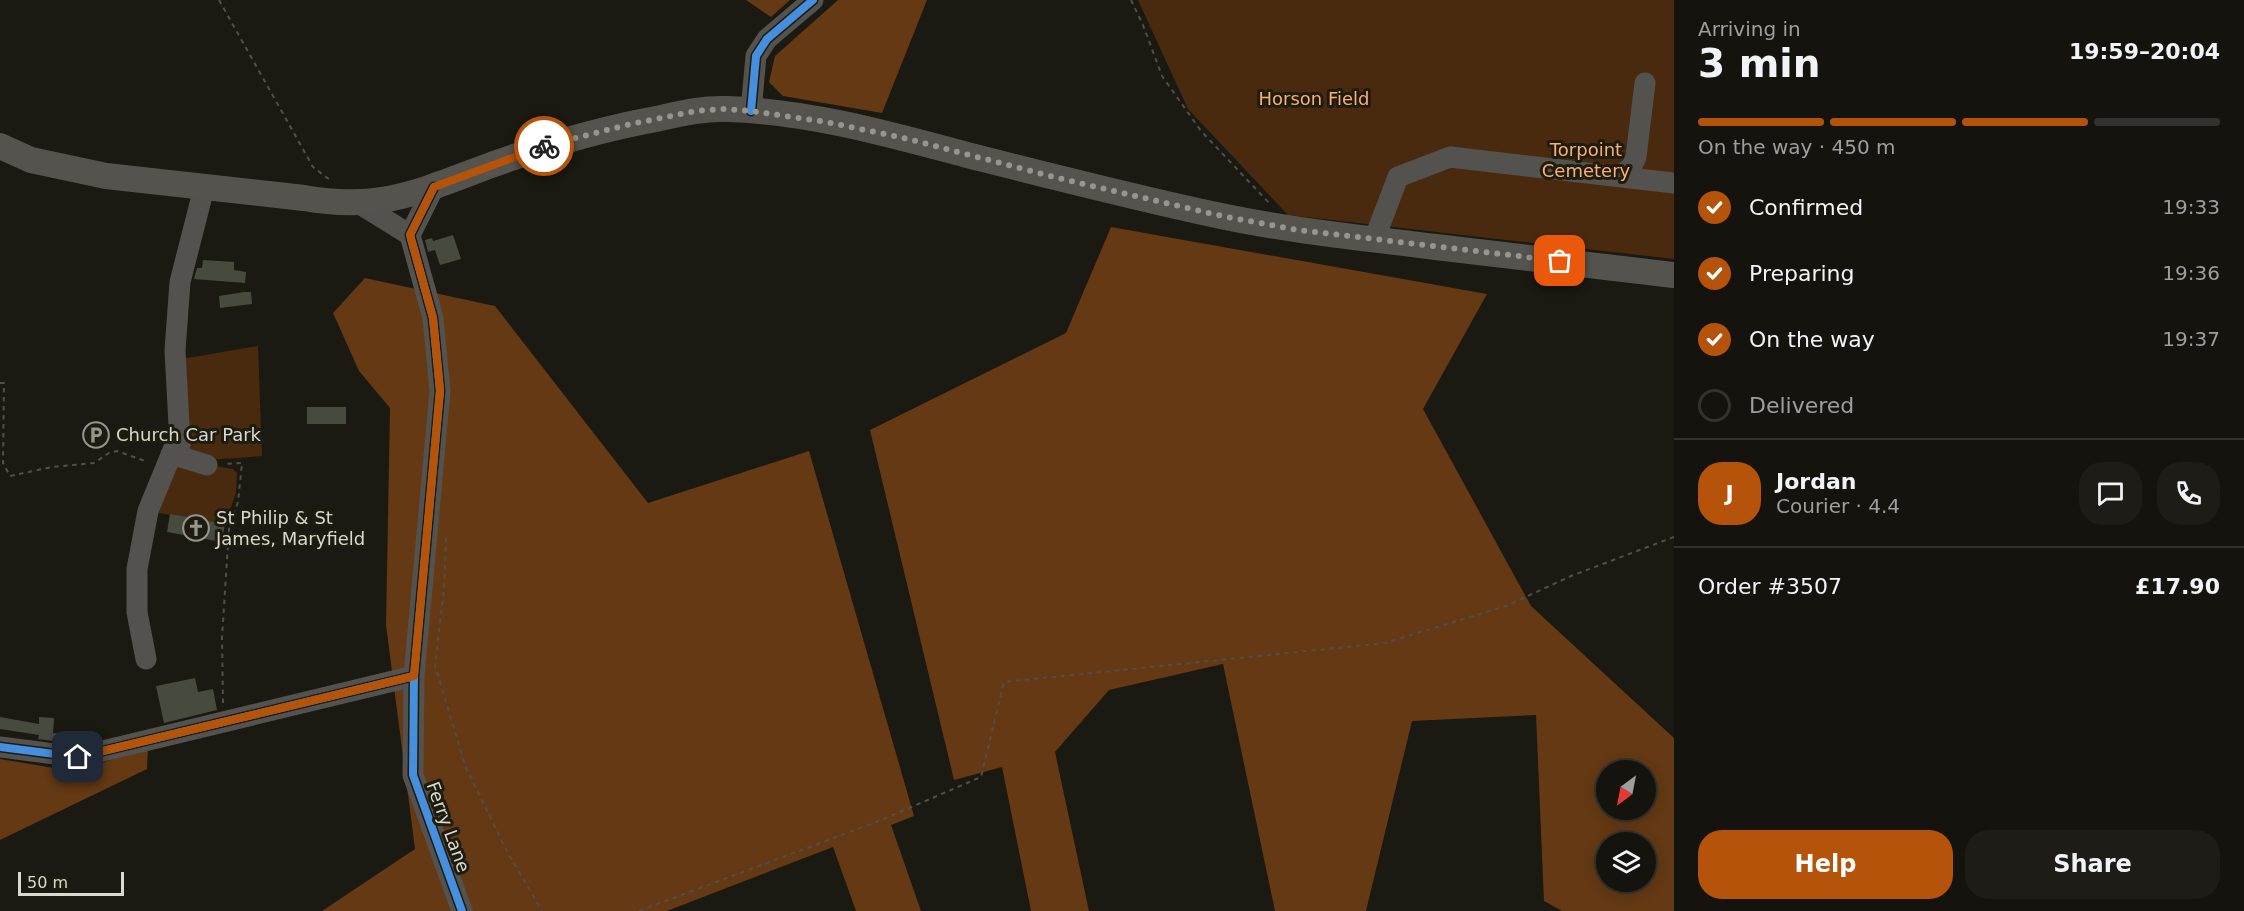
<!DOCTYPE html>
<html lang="en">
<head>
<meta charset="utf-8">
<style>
  body { margin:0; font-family:"DejaVu Sans",sans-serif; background:#1d1c17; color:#f1f3f6; height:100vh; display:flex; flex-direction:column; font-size:22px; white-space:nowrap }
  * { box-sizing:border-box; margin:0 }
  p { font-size:20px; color:#9d9e9e }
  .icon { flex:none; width:33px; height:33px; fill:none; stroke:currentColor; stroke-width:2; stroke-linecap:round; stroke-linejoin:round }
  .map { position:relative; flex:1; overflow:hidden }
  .sheet { display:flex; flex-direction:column; background:#14130e; width:570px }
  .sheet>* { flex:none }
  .needle { width:39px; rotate:212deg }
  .tools { position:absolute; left:1596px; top:760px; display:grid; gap:12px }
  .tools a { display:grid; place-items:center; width:60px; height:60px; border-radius:50%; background:#14130e; box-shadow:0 3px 15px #0003,0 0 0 2px #33322e; font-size:30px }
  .scale { position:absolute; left:18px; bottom:15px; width:106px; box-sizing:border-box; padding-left:6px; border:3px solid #d9d9d0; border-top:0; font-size:16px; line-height:21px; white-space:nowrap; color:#d9d9d0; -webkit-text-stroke:4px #1d1c0f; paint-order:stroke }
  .pin { position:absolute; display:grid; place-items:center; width:51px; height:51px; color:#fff; margin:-26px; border-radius:12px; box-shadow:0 3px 9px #0006 }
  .courier { position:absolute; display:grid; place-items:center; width:60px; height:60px; margin:-30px; border:4px solid #b45309; border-radius:50%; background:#fff; color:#222; box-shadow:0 2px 8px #0007 }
  .summary em { font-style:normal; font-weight:700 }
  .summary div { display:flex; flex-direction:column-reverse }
  .summary { display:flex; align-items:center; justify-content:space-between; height:102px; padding:0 24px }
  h1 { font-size:39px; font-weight:700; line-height:45px }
  .bar { display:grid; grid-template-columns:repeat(4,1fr); gap:9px 6px; align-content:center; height:72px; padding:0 24px }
  .bar i { height:8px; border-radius:4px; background:#33322e }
  .bar .selected { background:#b45309 }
  .bar p { grid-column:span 4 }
  .line { display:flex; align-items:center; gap:15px; padding:0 24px; border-top:2px solid #33322e }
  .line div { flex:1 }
  .round { display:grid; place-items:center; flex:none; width:63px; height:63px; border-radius:24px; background:#1d1c17 }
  ol { padding:0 24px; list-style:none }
  li { display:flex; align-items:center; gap:18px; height:66px }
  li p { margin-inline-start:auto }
  li .icon { padding:6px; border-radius:50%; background:#b45309; color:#fff; stroke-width:4 }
  li:last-child { color:#9d9e9e }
  li i { width:33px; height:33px; border:3px solid #33322e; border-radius:50% }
  .cta { display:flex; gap:12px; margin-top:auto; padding:12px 24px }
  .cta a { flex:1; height:69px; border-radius:24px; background:#b45309; color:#fff; font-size:24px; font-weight:700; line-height:69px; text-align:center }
  .cta a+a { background:#1d1c17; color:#f1f3f6 }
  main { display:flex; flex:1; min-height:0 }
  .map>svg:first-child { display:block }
  .green { fill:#4a2a0f }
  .forest { fill:#643914; fill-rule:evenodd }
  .building { fill:#474b3d }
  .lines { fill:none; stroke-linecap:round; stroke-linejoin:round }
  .path { stroke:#504f4c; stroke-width:2; stroke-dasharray:4.5 4.5; stroke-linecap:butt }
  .minor { stroke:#54524f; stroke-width:21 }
  .major { stroke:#54534e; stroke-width:26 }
  .cycleway-casing { stroke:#1d1c0f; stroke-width:11 }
  .cycleway { stroke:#468fdf; stroke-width:8 }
  .done { stroke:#96968e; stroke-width:6; stroke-dasharray:0 10.8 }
  .route { stroke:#b45309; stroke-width:8 }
  .labels { text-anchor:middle; stroke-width:6; stroke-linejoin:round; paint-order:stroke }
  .park-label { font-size:18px; fill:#fcae74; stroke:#1d1c0f }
  .poi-label { font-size:18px; fill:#d9d9d0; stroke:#1d1c0f; text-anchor:start }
  .street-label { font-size:18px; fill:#d9d9d0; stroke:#1d1c0f }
</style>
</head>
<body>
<main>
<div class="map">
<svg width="1674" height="911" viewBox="0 0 1674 911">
  <rect width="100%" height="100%" fill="#1a1912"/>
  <path class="green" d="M1138,0H1674V259L1288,215L1188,109Z
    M258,346L262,456L209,460L183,448L176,360Z
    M180,460L233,469L237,473L236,493L225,524L159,513L171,468Z"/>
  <path class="forest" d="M746,0H790L771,17Z
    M838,0H927L882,113L783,96L769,82L775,56Z
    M1111,227L1487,294L1423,409L1531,606L1674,738V911H1562L1544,901L1536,715L1412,721L1366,911H1275L1223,664L1109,690L1055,752L1089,911H1031L1002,767L954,780L870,430L1066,333ZM1606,771H1646V810H1606ZM1606,843H1646V882H1606Z
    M365,278L495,306L648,503L809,451L914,816L891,825L921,911H856L833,847L667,911H322L415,849L386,625L390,408L359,371L333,313Z
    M148,747L147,769L0,840V759L60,769H84Z"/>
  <path class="building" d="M453,235L461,259L440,265L435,250L428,252L425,240L432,238L433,241Z
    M203,260L234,262V270L246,272L245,283L194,279L197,268H202Z
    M244,292H251L252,304L220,308L219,296Z
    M307,407H346V424H307Z
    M170,514L225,524L222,542L167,532Z
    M195,678L198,692L213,689L217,710L164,723L156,686Z
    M0,717L39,724V717L54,718L53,733L76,734V744L38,739L39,735L0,729Z"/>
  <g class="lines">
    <path class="path" d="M219,0L313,167L330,180
      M1131,0L1143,25L1162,76L1201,131L1271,205
      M0,383H4L3,463L10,476L52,467L94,463L109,453L117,451L148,462
      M446,538L444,589L435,666L466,768L508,853L542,911
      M223,703L222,638L227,559L229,529L238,502L242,463L225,464
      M639,911L879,821L981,777L1004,682L1385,643L1506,606L1571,576L1674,537"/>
    <path class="minor" d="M751,111L756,56L767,39L813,0
      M1619,176L1631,168L1636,157L1645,83
      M434,187L410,235L433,318L440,391L414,676L413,775L462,911
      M360,204L410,235
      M1374,240L1398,177L1450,157L1674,183
      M171,454L207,465
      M146,659L137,612V569L148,511L173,450L180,444L175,350L180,282L204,188
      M0,747L78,757L414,676"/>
    <path class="major" d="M0,146L31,160L106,176L304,198C382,212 423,190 494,164C547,145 601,129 656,119C679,114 703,108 726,109C807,111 889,134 967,155C1051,176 1136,198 1221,216C1292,231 1364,238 1436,247C1516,256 1595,266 1674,275"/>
    <g class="cycleway-casing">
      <path id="cycleway" d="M751,111L756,56L767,39L813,0
        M434,187L410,235L433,318L440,391L414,676L413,775L462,911
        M0,747L78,757L414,676"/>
    </g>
    <use href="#cycleway" class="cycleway"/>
  </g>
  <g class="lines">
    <path class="done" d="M544,146L631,124L696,111L723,109L751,111L826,122L904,138L1062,179L1222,216L1298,230L1560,261"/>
    <path class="route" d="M78,757L414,676L440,390L433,318L410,235L434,187L544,146"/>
  </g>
  <defs>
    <g id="parking-ring" transform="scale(1.35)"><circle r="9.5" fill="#1d1c0f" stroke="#96968e" stroke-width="1.5"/><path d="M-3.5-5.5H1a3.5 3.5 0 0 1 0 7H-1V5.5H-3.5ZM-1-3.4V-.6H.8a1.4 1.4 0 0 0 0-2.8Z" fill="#96968e"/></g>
    <g id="church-ring" transform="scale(1.35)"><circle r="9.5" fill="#1d1c0f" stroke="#96968e" stroke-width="1.5"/><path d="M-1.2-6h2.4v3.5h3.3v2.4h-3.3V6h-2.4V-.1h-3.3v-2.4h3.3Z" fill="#96968e"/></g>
  </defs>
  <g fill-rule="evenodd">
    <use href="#parking-ring" x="96" y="435"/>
    <use href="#church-ring" x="196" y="528"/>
  </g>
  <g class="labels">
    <g class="park-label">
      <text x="1314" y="105">Horson Field</text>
      <text x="1586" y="156">Torpoint<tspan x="1586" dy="21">Cemetery</tspan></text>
    </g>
    <g class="poi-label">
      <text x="116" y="441">Church Car Park</text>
      <text x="216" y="524">St Philip &amp; St<tspan x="216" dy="21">James, Maryfield</tspan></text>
    </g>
    <g class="street-label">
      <text transform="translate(448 827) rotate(70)" y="6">Ferry Lane</text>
    </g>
  </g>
</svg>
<div class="tools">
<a><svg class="needle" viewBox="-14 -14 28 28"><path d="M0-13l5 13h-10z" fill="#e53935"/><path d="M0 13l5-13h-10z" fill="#9d9e9e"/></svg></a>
<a><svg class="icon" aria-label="layers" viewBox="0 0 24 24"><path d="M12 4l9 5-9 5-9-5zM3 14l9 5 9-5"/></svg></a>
</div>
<div class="scale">50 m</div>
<div class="pin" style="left:1560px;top:261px;background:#ea580c"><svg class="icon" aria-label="bag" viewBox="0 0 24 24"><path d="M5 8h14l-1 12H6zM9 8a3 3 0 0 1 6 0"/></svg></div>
<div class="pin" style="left:78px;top:757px;background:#1f2937"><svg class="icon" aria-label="home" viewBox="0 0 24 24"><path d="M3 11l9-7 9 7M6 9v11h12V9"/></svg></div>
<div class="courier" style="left:544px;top:146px"><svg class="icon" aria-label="bike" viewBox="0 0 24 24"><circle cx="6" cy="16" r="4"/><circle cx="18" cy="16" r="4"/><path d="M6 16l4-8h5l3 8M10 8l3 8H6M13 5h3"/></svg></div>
</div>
<section class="sheet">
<div class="summary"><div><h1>3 min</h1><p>Arriving in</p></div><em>19:59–20:04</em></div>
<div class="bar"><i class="selected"></i><i class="selected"></i><i class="selected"></i><i></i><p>On the way · 450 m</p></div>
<ol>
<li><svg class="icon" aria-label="check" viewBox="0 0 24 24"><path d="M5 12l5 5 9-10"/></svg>Confirmed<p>19:33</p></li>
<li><svg class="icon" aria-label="check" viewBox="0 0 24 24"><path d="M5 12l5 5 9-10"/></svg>Preparing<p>19:36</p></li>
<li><svg class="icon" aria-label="check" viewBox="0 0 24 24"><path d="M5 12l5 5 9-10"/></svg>On the way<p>19:37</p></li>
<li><i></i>Delivered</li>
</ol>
<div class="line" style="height:108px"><b class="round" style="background:#b45309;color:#fff">J</b><div><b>Jordan</b><p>Courier · 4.4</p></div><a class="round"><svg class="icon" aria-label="chat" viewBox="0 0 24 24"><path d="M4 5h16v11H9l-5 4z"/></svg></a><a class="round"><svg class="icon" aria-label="phone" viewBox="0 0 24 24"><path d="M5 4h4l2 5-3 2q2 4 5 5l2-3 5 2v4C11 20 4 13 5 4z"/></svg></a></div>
<div class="line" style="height:78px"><div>Order #3507</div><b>£17.90</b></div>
<div class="cta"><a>Help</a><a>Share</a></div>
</section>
</main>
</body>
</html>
